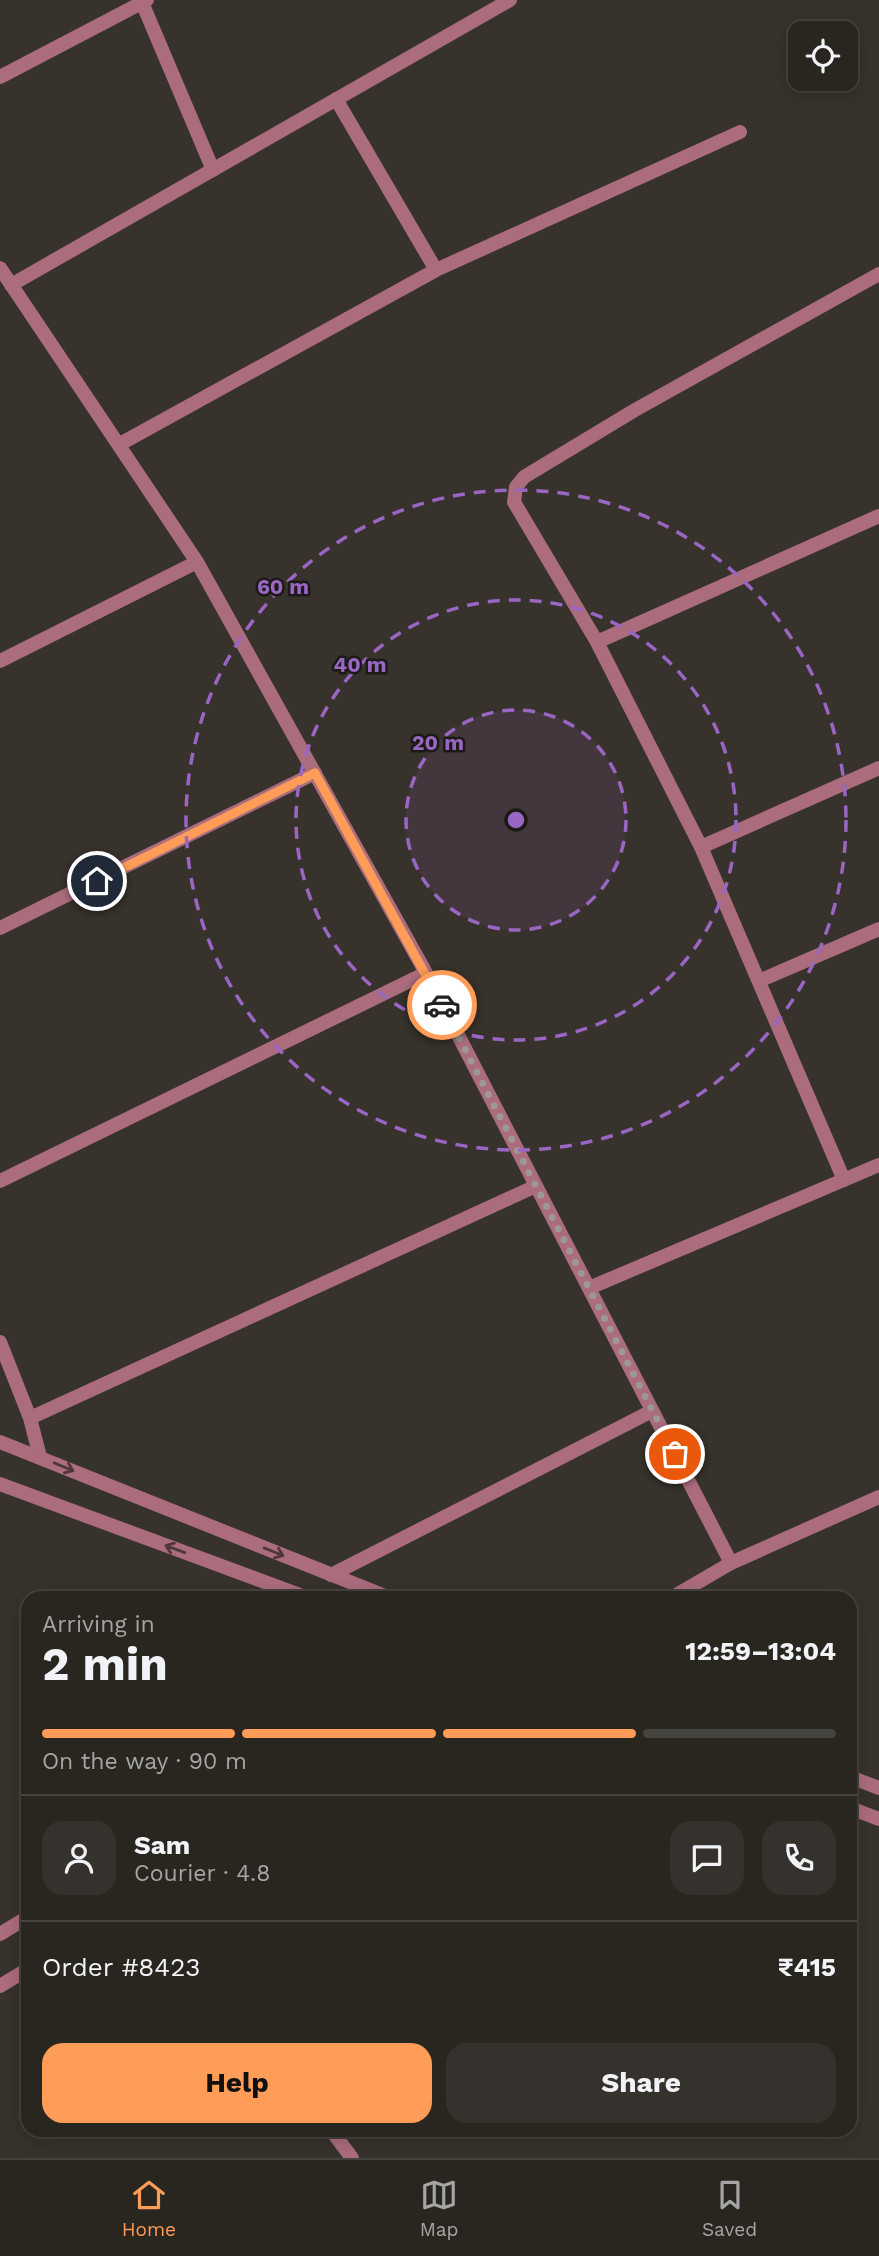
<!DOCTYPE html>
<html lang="en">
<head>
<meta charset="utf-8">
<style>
  body { margin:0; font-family:"Work Sans",sans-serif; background:#35322d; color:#f1f3f6; height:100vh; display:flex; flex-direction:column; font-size:26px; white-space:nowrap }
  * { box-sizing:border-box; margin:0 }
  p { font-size:23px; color:#a5a5a5 }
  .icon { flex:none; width:38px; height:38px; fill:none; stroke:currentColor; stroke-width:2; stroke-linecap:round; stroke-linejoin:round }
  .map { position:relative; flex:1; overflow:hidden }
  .details { position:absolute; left:21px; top:1591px; width:836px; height:546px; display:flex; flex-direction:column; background:#292620; border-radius:21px; box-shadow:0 4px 18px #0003,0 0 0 2px #45433e }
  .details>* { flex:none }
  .buttons { position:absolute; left:788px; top:21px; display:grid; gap:14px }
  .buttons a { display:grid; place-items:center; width:70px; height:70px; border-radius:14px; background:#292620; box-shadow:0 4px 18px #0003,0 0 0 2px #45433e; font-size:35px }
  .pin { position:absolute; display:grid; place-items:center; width:60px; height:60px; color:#fff; margin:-30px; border:4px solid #fff; border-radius:50%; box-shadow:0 2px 7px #0007 }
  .courier { position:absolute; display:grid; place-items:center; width:70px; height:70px; margin:-35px; border:5px solid #fe9c58; border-radius:50%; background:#fff; color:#222; box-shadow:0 2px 9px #0007 }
  .headline em { font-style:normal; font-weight:700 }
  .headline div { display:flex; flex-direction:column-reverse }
  .headline { display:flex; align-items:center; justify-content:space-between; height:119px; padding:0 21px }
  h1 { font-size:46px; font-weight:700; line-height:52px }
  .bar { display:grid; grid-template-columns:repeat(4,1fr); gap:10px 7px; align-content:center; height:84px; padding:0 21px }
  .bar i { height:9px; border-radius:5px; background:#45433e }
  .bar .current { background:#fe9c58 }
  .bar p { grid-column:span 4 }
  .line { display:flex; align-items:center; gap:18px; padding:0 21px; border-top:2px solid #45433e }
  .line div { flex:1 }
  .round { display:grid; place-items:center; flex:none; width:74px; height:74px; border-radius:21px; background:#35322d }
  .cta { display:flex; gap:14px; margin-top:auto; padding:14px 21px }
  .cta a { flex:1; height:80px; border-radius:21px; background:#fe9c58; color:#111; font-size:28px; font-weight:700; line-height:80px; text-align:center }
  .cta a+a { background:#35322d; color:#f1f3f6 }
  .tab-bar { display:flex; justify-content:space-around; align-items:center; height:98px; border-top:2px solid #45433e; background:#292620; font-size:19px; color:#a5a5a5 }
  .tab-bar a { display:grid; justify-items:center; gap:4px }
  .tab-bar .current { color:#fe9c58 }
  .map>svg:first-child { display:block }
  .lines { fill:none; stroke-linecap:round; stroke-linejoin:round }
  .minor { stroke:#ab6c7e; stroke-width:14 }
  .tertiary { stroke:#ab6c7e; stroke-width:14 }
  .oneway { stroke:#4e373b }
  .done { stroke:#9c9994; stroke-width:7; stroke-dasharray:0 12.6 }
  .route { stroke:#fe9c58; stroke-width:9 }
  .ring { fill:none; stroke:#9a66c4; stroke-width:3.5; stroke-dasharray:12 9 }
  .centre { fill:#9a66c4; stroke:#1c1a17; stroke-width:3.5 }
  .ring-label { font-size:21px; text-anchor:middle; font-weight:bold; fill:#9a66c4; stroke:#1c1a17; stroke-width:5; stroke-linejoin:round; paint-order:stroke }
</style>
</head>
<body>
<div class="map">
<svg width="879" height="2158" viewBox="0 0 879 2158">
  <rect width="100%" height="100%" fill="#37322b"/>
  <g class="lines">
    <path class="minor" d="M141,0L213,170
      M0,77L147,0
      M336,99L436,270
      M0,268L197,562L426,973L731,1563
      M11,285L510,0
      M120,444L436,270L740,132
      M597,642L879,516
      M0,661L197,562
      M701,847L879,768
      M0,928L315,773
      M759,981L879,929
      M844,1180L701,847L597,642L514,502L516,487L524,477L635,410L879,274
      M0,1181L426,973
      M589,1288L879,1165
      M0,1342L30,1418L40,1457
      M30,1418L536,1186
      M331,1575L652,1411
      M331,2130L352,2158"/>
    <path class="tertiary" d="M0,1442L390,1598
      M0,1484L308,1598
      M671,1598L731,1563L879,1497
      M850,1777L879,1788
      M850,1808L879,1819
      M0,1934L28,1917
      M0,1986L28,1969"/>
  </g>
  <defs><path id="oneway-shaft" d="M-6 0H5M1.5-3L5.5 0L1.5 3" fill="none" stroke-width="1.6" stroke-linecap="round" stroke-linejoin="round" transform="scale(1.75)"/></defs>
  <g class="oneway">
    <use href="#oneway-shaft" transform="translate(64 1467) rotate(22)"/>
    <use href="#oneway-shaft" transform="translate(175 1549) rotate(-160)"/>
    <use href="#oneway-shaft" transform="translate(274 1552) rotate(22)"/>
  </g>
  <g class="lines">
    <path class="done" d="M442,1005L675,1454"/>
    <path class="route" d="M97,881L315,773L442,1005"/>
  </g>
  <circle cx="516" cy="820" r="110" fill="#9a66c4" fill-opacity=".12"/>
  <g class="ring">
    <circle cx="516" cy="820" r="110"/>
    <circle cx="516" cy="820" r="220"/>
    <circle cx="516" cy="820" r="330"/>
  </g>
  <circle cx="516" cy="820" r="10" class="centre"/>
  <g class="ring-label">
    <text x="283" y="594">60 m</text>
    <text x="360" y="672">40 m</text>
    <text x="438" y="750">20 m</text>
  </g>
</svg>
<div class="buttons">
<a><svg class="icon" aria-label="locate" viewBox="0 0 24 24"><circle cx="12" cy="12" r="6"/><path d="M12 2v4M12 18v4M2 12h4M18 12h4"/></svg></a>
</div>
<div class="pin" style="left:675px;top:1454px;background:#ea580c"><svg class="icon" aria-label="bag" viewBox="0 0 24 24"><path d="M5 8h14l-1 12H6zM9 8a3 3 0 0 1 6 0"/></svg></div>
<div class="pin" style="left:97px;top:881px;background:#1f2937"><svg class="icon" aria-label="home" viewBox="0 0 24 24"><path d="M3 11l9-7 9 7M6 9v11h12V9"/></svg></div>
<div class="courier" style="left:442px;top:1005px"><svg class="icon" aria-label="car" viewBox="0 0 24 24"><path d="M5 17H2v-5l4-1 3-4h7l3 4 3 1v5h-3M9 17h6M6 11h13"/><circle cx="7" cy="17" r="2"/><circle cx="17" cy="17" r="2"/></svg></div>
<section class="details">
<div class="headline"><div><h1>2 min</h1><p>Arriving in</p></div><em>12:59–13:04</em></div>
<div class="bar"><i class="current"></i><i class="current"></i><i class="current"></i><i></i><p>On the way · 90 m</p></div>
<div class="line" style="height:126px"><a class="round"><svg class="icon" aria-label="person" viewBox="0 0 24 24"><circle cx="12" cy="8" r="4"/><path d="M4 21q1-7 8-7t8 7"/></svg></a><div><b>Sam</b><p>Courier · 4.8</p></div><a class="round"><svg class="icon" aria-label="chat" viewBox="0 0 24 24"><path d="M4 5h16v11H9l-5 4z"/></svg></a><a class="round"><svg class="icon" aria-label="phone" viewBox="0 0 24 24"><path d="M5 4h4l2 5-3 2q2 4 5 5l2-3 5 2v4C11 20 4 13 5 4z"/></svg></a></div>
<div class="line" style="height:91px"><div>Order #8423</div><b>₹415</b></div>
<div class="cta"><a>Help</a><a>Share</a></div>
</section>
</div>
<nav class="tab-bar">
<a class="current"><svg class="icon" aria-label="home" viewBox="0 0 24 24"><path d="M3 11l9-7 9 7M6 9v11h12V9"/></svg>Home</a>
<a><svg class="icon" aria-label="map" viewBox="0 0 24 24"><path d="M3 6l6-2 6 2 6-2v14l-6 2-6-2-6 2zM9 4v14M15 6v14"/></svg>Map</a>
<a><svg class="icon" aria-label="saved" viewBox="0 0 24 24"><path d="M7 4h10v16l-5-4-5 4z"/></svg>Saved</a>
</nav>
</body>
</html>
